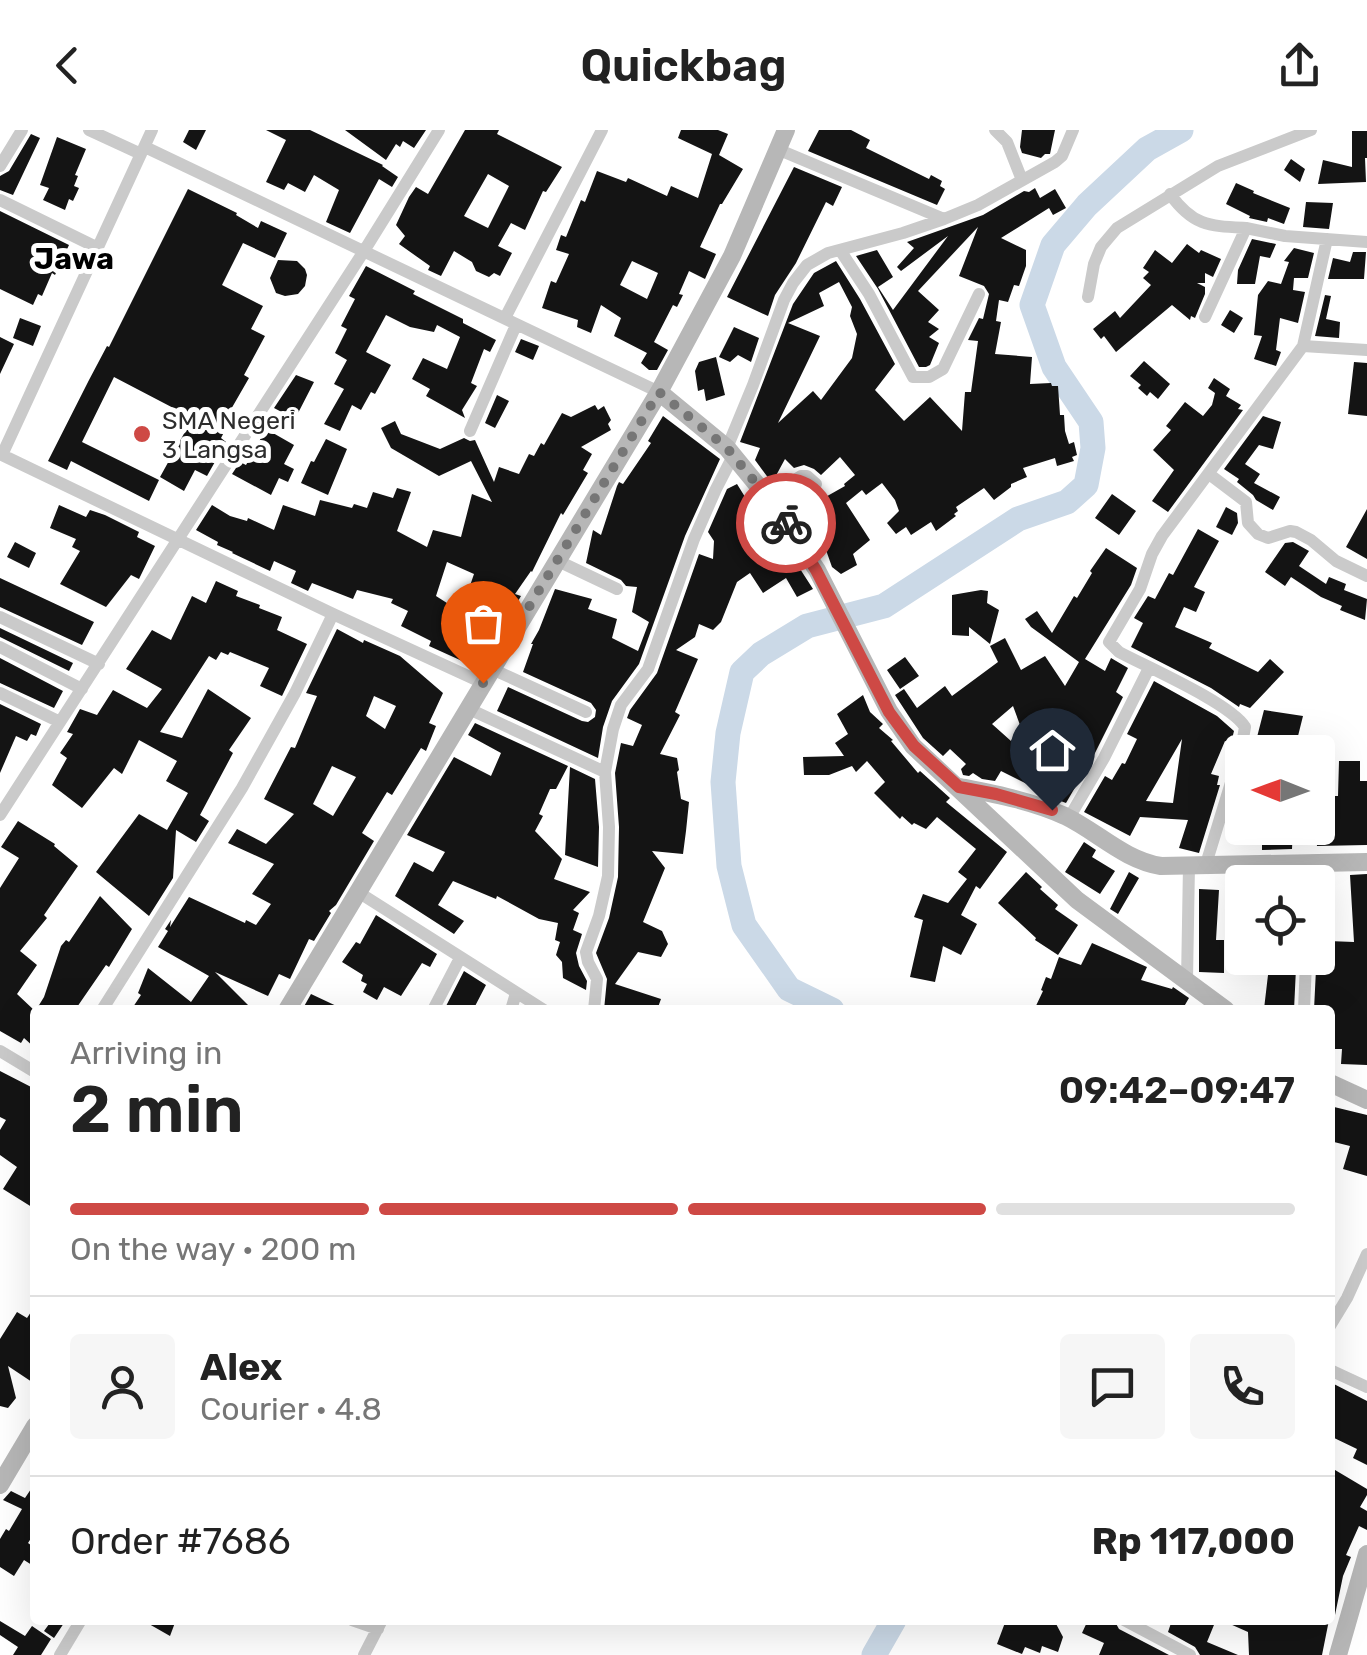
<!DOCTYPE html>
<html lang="en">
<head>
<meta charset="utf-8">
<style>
  body { margin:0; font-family:Rubik,sans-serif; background:#f6f6f6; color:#222; height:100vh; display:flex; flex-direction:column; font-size:38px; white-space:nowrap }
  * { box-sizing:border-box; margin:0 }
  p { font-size:32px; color:#767676 }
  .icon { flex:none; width:55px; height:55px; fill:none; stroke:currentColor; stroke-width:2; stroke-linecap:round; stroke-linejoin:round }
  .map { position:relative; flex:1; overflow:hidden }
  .drawer { position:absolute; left:30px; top:875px; width:1305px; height:620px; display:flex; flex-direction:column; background:#fff; border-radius:10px; box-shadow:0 10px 40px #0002 }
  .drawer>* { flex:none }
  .needle { width:65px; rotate:271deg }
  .fabs { position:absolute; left:1225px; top:605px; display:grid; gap:20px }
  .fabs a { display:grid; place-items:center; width:110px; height:110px; border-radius:10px; background:#fff; box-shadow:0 10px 40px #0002; font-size:50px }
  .pin { position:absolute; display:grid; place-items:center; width:85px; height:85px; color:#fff; margin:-102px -42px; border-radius:50% 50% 50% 0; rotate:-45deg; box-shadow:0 0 10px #0007 }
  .pin .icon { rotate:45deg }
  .courier { position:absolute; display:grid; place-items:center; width:100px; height:100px; margin:-50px; border:8px solid #ce4945; border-radius:50%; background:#fff; color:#222; box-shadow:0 2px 12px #0007 }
  .head em { font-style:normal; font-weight:600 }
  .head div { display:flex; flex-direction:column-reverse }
  .head { display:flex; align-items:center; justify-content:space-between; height:170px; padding:0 40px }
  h1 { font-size:65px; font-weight:600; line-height:75px }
  .bar { display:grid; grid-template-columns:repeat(4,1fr); gap:15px 10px; align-content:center; height:120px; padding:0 40px }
  .bar i { height:12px; border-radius:8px; background:#e0e0e0 }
  .bar .current { background:#ce4945 }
  .bar p { grid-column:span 4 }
  .line { display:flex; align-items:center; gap:25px; padding:0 40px; border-top:2px solid #e0e0e0 }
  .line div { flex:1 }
  .round { display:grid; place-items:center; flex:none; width:105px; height:105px; border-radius:10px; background:#f6f6f6 }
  header { display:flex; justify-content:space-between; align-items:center; height:130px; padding:0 40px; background:#fff; font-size:45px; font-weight:600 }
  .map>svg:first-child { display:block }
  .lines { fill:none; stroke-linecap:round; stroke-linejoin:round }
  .river { stroke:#cbd9e7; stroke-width:25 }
  .building { fill:#141414; fill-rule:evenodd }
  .street { stroke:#cacaca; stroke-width:12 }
  .secondary { stroke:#b7b7b7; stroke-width:18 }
  .done { stroke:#767676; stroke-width:10; stroke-dasharray:0 18 }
  .route { stroke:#ce4945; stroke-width:12 }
  .poi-dot { fill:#ce4945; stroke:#fff; stroke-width:4 }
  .labels { text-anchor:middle; stroke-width:10; stroke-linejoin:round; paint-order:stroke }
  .poi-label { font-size:25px; fill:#2d2d2d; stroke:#fff; text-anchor:start }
  .quarter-label { font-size:30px; font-weight:bold; fill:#000; stroke:#fff }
</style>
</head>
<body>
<header><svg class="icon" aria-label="back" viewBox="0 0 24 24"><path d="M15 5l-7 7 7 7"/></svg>Quickbag<svg class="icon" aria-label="share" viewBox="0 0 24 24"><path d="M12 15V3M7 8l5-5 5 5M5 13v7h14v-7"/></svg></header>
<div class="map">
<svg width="1367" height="1525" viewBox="0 0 1367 1525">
  <rect width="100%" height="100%" fill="#fff"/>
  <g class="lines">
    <path class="river" d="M832,880L789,859L744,795L729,736L723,652L728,603L742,542L761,524L807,496L884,476L1018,389L1067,372L1086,355L1093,318L1091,292L1054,237L1032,175L1053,115L1087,75L1147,19L1181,0
      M874,1525L894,1490"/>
  </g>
  <path class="building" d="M189,0H206L196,20L183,12Z
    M266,0H310L383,35L382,36L398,47L392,57L379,49L350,103L326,92L339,60L314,45L305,62L288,53L284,60L266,52L286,10Z
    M345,0H426L414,18L403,11L400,17L396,14L386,30Z
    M465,0H499L497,4L562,37L546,62L543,61L525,100L511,93L498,116L512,123L500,146L494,143L489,147L476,141L472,132L454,121L441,146L428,140L430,136L399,114L405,106L396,95L409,67L416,57L428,64ZM488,44L509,56L488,98L464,86Z
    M681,0H718L728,4L719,25L743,39L722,74H720L700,117L716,124L705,149L689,141L679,164L683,165L677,177L673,175L654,212L668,220L657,240H649L641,233L647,223L614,206L621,188L601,175L591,203L577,197L578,190L542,178L551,151L556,153L569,124L556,120L561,105L566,107L581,70L585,72L597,41L626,52L628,48L667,66L671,56L698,68L712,24L678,8ZM632,131L658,143L647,169L620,155Z
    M819,0H851L870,10L866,18L929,49L931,45L942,51L940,56L945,59L937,75L808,21Z
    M1022,0H1055L1050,24H1045L1041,28L1022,23L1020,17Z
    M1352,1H1367V28H1365L1366,52L1318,54L1323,30L1352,37Z
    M31,4L40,8L13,65L0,60V46L9,41Z
    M57,7L86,19L75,45L78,46L74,56L79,58L73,71L69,69L65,80L43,70L49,58L40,55Z
    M1291,29L1305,39L1300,52L1284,40Z
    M794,37L842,57L833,76L826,72L796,133L775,165L768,186L727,167Z
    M1236,53L1254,61L1253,63L1290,78L1284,94L1268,88L1267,92L1249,88L1250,86L1226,74Z
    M1035,58L1040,68L1055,59L1066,78L1053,85L1049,78L1001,108L1026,120V136L1019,156L1014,155L1008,172L999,170L996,191L1001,192L995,224L1032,227L1030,254L1051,253L1052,256H1058L1060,285H1064L1065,301L1069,314L1074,312L1077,325L1072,327L1074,331L1057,336L1055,328L1023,338L1027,347L1011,354V357L994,370L984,358L956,377L958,381L954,384L956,386L936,401L931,392L911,405L906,397L896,404L887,393L899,381L895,370L882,353L866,365L862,360L846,373L870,410L853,424L857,435L841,444L832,437L821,406L813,412L798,390L823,373L822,369L845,356L844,354L855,345L840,327L821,345L814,339L804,335L794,338L785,329L772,353L755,330L760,318L740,312L793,174L814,143L836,131L860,169L895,234L875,260L904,291L930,267L962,301L965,262H971L978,211L968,210L979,188L983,189L989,164L984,156L959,146L978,97L918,161L939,180L928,192L939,199L929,207L939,213L930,235L926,237H919L878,159L856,126L877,120L893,147L878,157L893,180L948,106L901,141L897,137L914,118L907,112L983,85L1024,61L1029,62ZM839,152L852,177L850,186L857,204L852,228L821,270L813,261L778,293L820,206L788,193L824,176L819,163Z
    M188,59L237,83L236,85L258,98L261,91L287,103L275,128L243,113L222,155L263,176L251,199L265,206L244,245L249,248L230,281L234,283L221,308L226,312L213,329L216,330L207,346L195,340L184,361L160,347L186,300L174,294L181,282L114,247L82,312L159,350L149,371L71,331L67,340L48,331L89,250L107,216L109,217Z
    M1306,72L1333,73L1329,99L1303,97Z
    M0,81L69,115L55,145L52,143L42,166L38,164L33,175L0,159Z
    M1252,109L1276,114L1270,128L1260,126L1255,154H1237L1238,140Z
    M1187,114L1199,123L1201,120L1221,129L1213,147L1205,143V153H1197L1205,157V164L1195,188L1191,186L1190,190L1172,175L1116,222L1104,206L1101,209L1093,199L1115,181L1120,188L1151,155L1143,148L1149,142L1143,138L1155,120L1172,133Z
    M1294,118L1314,123L1308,148H1294L1293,160L1305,162L1298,193L1280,188L1276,220L1281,222L1276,236L1254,229L1262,206L1254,205L1258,165L1268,151L1281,154L1289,132L1284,131Z
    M1353,122H1366L1364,149H1328L1333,128L1350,132Z
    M278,130L297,131L305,139L307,145L305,156L298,164L285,166L276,163L270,148Z
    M366,136L415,161L413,164L463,189V193L496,210L490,222L484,219L471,253L477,256L462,280L465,288L426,266L430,259L412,249L423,228L447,239L460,207L437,195L434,202L410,197L386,185L366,222L391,235L375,264L371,262L361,280L352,275L340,301L324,294L344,259L334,254L347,230L335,223L347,199L341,196L355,169L349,166Z
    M1325,165L1331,166L1326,189L1340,192L1339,208L1315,206Z
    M1230,180L1243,188L1234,203L1221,195Z
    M20,188L41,196L33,216L13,208Z
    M734,197L759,208L751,232L738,225L730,232L719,227Z
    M0,207L14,214L0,244Z
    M521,209L539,216L533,230L515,222Z
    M716,227L725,265L706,271L704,259L698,261L695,241L699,232Z
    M1144,231L1170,254L1158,269L1150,262L1147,266L1138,258L1141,255L1130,246Z
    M1354,232L1367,233V286L1348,284Z
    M296,245L314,252L295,289L274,278Z
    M1214,248L1230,259L1226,266L1241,275L1238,279L1243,280L1168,382L1152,371L1174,340L1153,320L1171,300L1166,296L1185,272L1203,286L1212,275L1215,263L1208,258Z
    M497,265L509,271L495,298L485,293Z
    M595,275L598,280L604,276L611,290L608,294L611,300L581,317L592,324L583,340L588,343L563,385L561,383L532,442L531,441L515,464L521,466L496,509L483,504L471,535L429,516L431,511L401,496L408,481L391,473L393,469L357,460L353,469L312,453L308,461L291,453L296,441L274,431L270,441L232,423L233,422L217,415L218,412L196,400L212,375L230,386L247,391L248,388L274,400L283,375L315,386L320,370L352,378L354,374L367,378L373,362L393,368L397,358L411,362L397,401L427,417L433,400L461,407L472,364L492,372L471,331L439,346L391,318L381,298L395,291L401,304L440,319L464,308L470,311L475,310L494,352L499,337L519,344L529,324L534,326L541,313L544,315L562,283L571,287ZM447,432L474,444L461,482L436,466Z
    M663,286L720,329L685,406L639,534L612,571L603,597L598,628L497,581L508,557L582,591L588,592L595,587L596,580L591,573L523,542L533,514H531L539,500L555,459L592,469L588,479L617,489L612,508L638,521L649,492L632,482L637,457L626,456L621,450L586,433L593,400L601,405L617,356L619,352L623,354L651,313L648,311Z
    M1263,286L1281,292L1273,319L1259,315L1245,334L1260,344L1254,353L1280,367L1273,380L1256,370L1253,365L1237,352L1239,349L1224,339Z
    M266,299L294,315L284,334L294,339L288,352L279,348L271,365L232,344L240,332L246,335Z
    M326,309L347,319L328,365L301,353L311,331L314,332Z
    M737,354L755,383L761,379L772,396L769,399L773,397L813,459L797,467L786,448L763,463L750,443L737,452L721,492L713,500L699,494L695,507L676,520L698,529L675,582L680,585L660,624L677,628L679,640L677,642L681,669L689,672L686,701L683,724L652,721L665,738L643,792L662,801L668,814L661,827L638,822L615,854L661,869L657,880H604L607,849L596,823L609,788L618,747L619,697L615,643L621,613L633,616L642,595L627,588L630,580L657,543L699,424L713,429L714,411L708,402L727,359Z
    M1112,364L1136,381L1119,405L1095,388Z
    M59,375L86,387L90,380L105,385L139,402L137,407L155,416L139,449L131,445L106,477L60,454L80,421L72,417L76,409L50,398Z
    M1226,377L1237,383L1238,393L1232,405L1216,397Z
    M1367,379V429L1346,417Z
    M1198,399L1219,411L1194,457L1205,462L1196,482L1184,477L1175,497L1212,513L1209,518L1258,542L1270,529L1284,542L1250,578L1240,574L1239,577L1211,558L1131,517L1143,493L1134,488L1148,466L1155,469L1169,443L1173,445Z
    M15,412L36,423L29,438L7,427Z
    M1293,412L1309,421L1299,436L1326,454L1329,447L1346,454L1344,460L1367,469L1365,490L1340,480L1342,476L1321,467L1291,447L1285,456L1265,442L1285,413Z
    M1106,418L1137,438L1131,455L1085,529L1105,541L1111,528L1128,538L1116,562L1123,567L1095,623L1066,673L1050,667L1055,658L1036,646L1031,656L1001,641L995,651L982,649L973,643L969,646L963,645L961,639L966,634L950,619L943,626L923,608L895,565L904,559L917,578L945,556L952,566L998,532L990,516L1005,508L1021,540L1045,526L1065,556L1079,532L1031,497L1025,489L1037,481L1052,503L1074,466L1077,468L1092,443L1090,441ZM1013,576L1020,595L1011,611L992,594Z
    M0,448L94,492L82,515L0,477Z
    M216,451L238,461L236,466L260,475L259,478L282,487L277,500L307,514L282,566L260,556L269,538L230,522L228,525L221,522L216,530L209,526L160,602L182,608L208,559L251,588L229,620L233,623L200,685L209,691L196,712L176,700L173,748L149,786L96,742L139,684L167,700L188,663L166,651L177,631L139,610L122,644L114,638L82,678L52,655L67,628L60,623L73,604L67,602L80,579L97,585L113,560L147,578L162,559L126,539L152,500L171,510L192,466L206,473Z
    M981,460L988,461L987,473L999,480L990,514L969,497V506L952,505V465Z
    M0,498L73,533L69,541L0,507Z
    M337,499L363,513L364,510L400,526L443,563L429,593L436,596L426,621L421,618L392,665L387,662L362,703L374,711L336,775L329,781L331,783L314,811L309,809L290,849L279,844L268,866L215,842L253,880H164L157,875L153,880H131L141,865L138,863L148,838L191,872L209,846L158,817L168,801L165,799L171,790L170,797L189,767L245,793L246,790L256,795L271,774L252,764L274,734L228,713L237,699L266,714L294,684L264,669L291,617L295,618L317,566L306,563ZM374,566L396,576L385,599L366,586ZM332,636L356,647L333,686L313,674Z
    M905,527L919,546L900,559L887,540Z
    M0,528L63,561L54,578L0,553Z
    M1154,551L1217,586L1234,601L1231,613L1225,611L1211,644L1219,646L1217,655H1220L1199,723L1179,718L1188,690L1140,687L1130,706L1084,682L1105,646L1112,650L1122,633L1125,634L1137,609L1127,604ZM1182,609L1173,673L1146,671Z
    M863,565L870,582L883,594L879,598L893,610L891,611L918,643L920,641L950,668L946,672L1007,722L980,759L976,756L961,785L977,794L961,825L943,816L935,852L910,847L923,790L914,787L923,764L948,773L967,749L958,742L976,719L937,687L926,699L914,693L912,695L902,686L900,689L874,663L885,652L867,631L856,642L852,636L829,645H804L803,627L844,626L835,613L848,604L837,584Z
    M0,574L41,594L36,606L31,604L27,611L16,606L0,643Z
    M1264,580L1303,586L1296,614L1291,612V622H1251L1253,609L1256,611Z
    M475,593L568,636L556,659H550L539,684L543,686L535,701L562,729L554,749L590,762L573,780L579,783L573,800L582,804L576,823L579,836L587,851L586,860L563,848L562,832L556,825L560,812L555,810L558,793L539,789L497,766L496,769L453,751L438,775L464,791L454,804L395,766L414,732L433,742L445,722L407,705L454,627L491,646L501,623L468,605Z
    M1339,631H1360V651H1367V715L1317,716L1315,698H1318V666H1338Z
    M570,637L595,649L599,697L598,737L565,725Z
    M18,691L55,714L54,716L78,736L44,785L47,788L20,821L37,835L17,864L35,881V918L24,908L21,913L0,901V758L19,728L1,717Z
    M1256,698H1293L1292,719L1262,720V712H1255Z
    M1084,712L1096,720L1092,727L1115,741L1100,764L1065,742Z
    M1026,742L1042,757L1040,759L1058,775L1055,779L1078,795L1058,825L1035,810L1036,808L998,773Z
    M1129,742L1139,748L1118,784L1110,779Z
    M1367,744V935L1341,934L1342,919H1330V880H1314L1316,839H1318V789H1327L1328,811L1354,812L1350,745Z
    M1199,759L1219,760L1216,810H1224V843L1199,842Z
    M100,766L132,799L109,837L106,835L75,880H36L44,867L61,816L66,810L69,812Z
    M376,785L437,824L430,837L422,833L401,866L384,857L377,870L363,862L367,854L361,851L363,845L342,832L356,812L360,814Z
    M1092,813L1147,837L1141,850L1172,859L1173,857L1189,868L1182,880H1170L1161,875L1159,880H1034L1043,861L1041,860L1046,847L1051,849L1059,827L1081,835Z
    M1270,828H1281L1284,835L1296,838L1294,880L1264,879Z
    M464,841L486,855L473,880H450L445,878Z
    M311,864L345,880H302Z
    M0,941L35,959V1079L3,1059L17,1037L0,1025V1000L6,990L0,987Z
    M1330,976L1367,985V1046L1343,1039L1350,1016L1330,1011Z
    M35,1176V1254L8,1236L16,1268L8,1278L0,1276V1209L17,1182L27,1188Z
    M1330,1252L1367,1271V1335L1353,1328L1357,1319L1330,1306Z
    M1330,1337L1367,1359V1365L1360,1377L1367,1381V1400L1359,1396L1346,1425L1351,1427L1343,1446L1335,1485H1330Z
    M35,1353V1402L28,1413L35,1418V1437L24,1430L14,1446L0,1437V1409L6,1399L9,1401L22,1379L3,1370L11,1361L25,1368Z
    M52,1490H66L54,1508L44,1501Z
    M142,1490H176L170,1506Z
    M1006,1490H1054L1063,1507L1058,1522L1042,1516L1040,1523L1025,1517L1022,1524L997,1514Z
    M1088,1490H1114L1119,1499L1169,1525H1099L1104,1513L1082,1503Z
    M1172,1490H1216L1207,1512L1238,1525H1200L1195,1517L1168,1502Z
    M1221,1490H1329L1322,1525H1249L1248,1502Z
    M0,1491L25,1506L32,1496L51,1509L41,1525H13L18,1517L0,1505Z"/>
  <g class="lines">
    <path class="street" d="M89,0L141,24
      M995,0L1007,12L1022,50
      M145,17L659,262
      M777,19L944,89
      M0,36L22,0
      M1170,64C1193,96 1209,96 1246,98
      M0,70L98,118
      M840,120L869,164L913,247H929L943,239L979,164
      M1088,167L1094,134L1101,117L1117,98L1218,36L1311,0
      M1205,187L1246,98L1285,106L1367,112
      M505,188L602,0
      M1303,216L1367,220
      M470,301L516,195
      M727,318L753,255L784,170L793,153L807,135L828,123L903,103L944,89L978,75L1055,32L1062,26L1073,0
      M0,324L333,484L483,553
      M2,325L152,0
      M1209,344L1246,372L1248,393L1258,404L1268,408L1290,401L1296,402L1311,410L1336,431L1367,446
      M768,368L801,346H807L816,354
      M558,431L617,459
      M0,487L99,534
      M0,517L82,559
      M492,539L586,582
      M0,563L60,592
      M469,579L605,642
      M0,685L364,121L439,0
      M1069,688L1104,628L1149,538
      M1206,734L1241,620L1245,597C1230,573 1147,537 1119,522L1109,512L1140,459L1152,424L1162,406L1303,216L1327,109
      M1289,735V752
      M358,762L544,880
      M1291,828L1304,829L1306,832L1304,880
      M1187,850L1189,735
      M102,880L242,658L295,563L333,484
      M433,880L460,828
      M511,880L516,863
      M594,880L597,849L588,832L586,822L599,786L608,746L609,697L605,642L613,599L621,575L648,539L694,409L716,359L733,326
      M0,921L35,942
      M1330,1196L1347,1168L1367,1124
      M1330,1240L1367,1257
      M352,1490L378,1499
      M1124,1490L1190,1525
      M60,1525L81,1490
      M364,1525L382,1490"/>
    <path class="secondary" d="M659,262L727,318L768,368L817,440L889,581L913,616L1077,770L1226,880
      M960,657C995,664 1032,671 1065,686C1098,702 1124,730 1161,736L1367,732
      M287,880L659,262L732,126L786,0
      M1330,953L1367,970
      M0,1355L35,1296
      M1338,1525L1367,1424"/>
  </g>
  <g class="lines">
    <path class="done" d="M483,553L659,262L727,318L768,368L786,393"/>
    <path class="route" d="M786,393L816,440L889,582L914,616L959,657L996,664L1052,680"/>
  </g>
  <circle class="poi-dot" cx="142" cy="304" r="10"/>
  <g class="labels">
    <g class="poi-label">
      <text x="162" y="299">SMA Negeri<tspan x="162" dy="29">3 Langsa</tspan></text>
    </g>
    <g class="quarter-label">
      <text x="74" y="139">Jawa</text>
    </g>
  </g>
</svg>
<div class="fabs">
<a><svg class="needle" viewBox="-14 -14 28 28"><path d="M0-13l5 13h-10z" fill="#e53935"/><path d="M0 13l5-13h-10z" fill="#767676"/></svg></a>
<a><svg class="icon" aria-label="locate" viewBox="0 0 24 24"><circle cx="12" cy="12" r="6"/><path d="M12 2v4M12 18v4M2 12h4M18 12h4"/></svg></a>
</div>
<div class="pin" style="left:483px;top:553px;background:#ea580c"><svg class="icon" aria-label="bag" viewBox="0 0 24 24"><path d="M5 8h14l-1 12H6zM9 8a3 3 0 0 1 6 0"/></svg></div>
<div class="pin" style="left:1052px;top:680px;background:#1f2937"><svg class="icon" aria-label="home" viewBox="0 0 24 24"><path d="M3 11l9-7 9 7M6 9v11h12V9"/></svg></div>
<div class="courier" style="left:786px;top:393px"><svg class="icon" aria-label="bike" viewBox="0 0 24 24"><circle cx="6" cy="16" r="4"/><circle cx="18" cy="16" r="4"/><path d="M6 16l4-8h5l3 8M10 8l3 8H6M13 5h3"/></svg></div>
<section class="drawer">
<div class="head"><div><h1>2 min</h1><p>Arriving in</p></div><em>09:42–09:47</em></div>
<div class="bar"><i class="current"></i><i class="current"></i><i class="current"></i><i></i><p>On the way · 200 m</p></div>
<div class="line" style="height:180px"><a class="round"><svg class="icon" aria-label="person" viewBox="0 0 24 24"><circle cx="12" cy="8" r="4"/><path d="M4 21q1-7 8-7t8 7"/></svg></a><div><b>Alex</b><p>Courier · 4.8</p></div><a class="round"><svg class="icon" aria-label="chat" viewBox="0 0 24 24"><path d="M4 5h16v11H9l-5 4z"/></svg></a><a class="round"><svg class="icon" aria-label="phone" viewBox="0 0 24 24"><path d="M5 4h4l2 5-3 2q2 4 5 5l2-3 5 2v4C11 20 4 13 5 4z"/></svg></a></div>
<div class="line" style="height:130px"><div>Order #7686</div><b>Rp 117,000</b></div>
</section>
</div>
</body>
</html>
